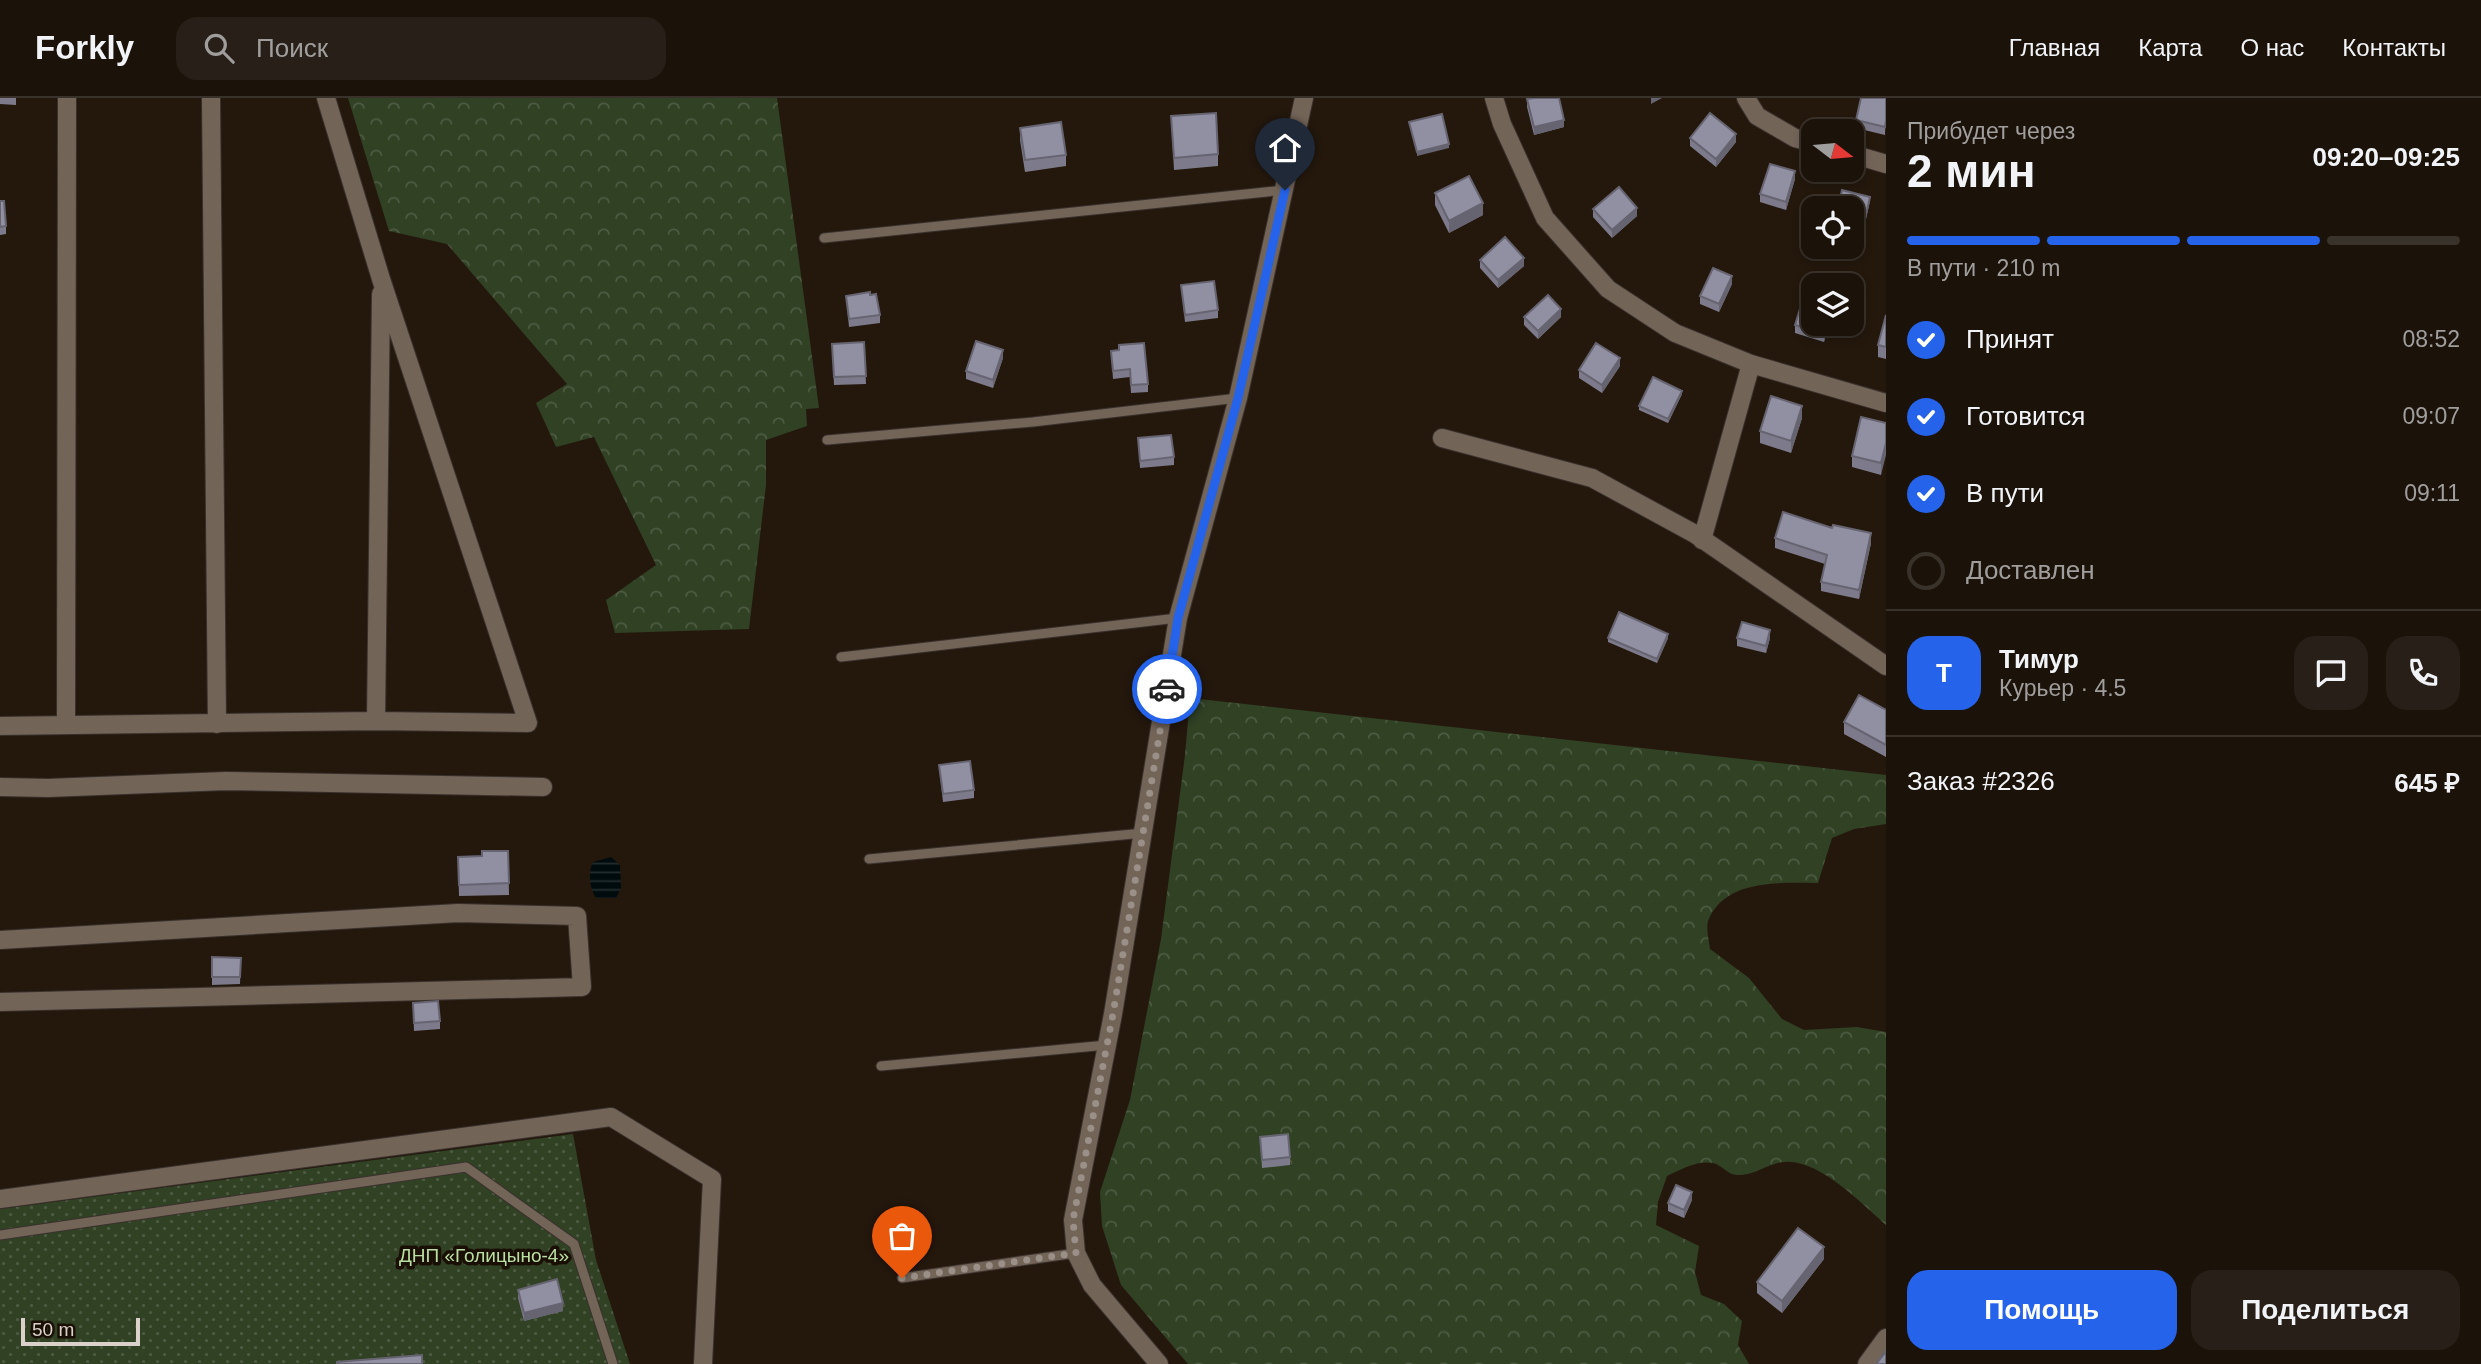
<!DOCTYPE html>
<html lang="ru">
<head>
<meta charset="utf-8">
<style>
  body { margin:0; font-family:Helvetica,sans-serif; background:#282018; color:#f1f3f6; height:100vh; display:flex; flex-direction:column; font-size:26px; white-space:nowrap }
  * { box-sizing:border-box; margin:0 }
  p { font-size:23px; color:#a09e9c }
  .icon { flex:none; width:38px; height:38px; fill:none; stroke:currentColor; stroke-width:2; stroke-linecap:round; stroke-linejoin:round }
  .map { position:relative; flex:1; overflow:hidden }
  .side { display:flex; flex-direction:column; background:#1b120a; width:595px }
  .side>* { flex:none }
  .needle { width:46px; rotate:106deg }
  .fabs { position:absolute; left:1801px; top:21px; display:grid; gap:14px }
  .fabs a { display:grid; place-items:center; width:63px; height:63px; border-radius:14px; background:#1b120a; box-shadow:0 4px 10px #0003,0 0 0 2px #39322b; font-size:35px }
  .scale { position:absolute; left:21px; bottom:18px; width:119px; box-sizing:border-box; padding-left:7px; border:4px solid #d9d1ca; border-top:0; font-size:19px; line-height:24px; white-space:nowrap; color:#d9d1ca; -webkit-text-stroke:5px #1a0f05; paint-order:stroke }
  .pin { position:absolute; display:grid; place-items:center; width:60px; height:60px; color:#fff; margin:-72px -30px; border-radius:50% 50% 50% 0; rotate:-45deg; box-shadow:0 0 7px #0007 }
  .pin .icon { rotate:45deg }
  .courier { position:absolute; display:grid; place-items:center; width:70px; height:70px; margin:-35px; border:5px solid #2563eb; border-radius:50%; background:#fff; color:#222; box-shadow:0 2px 9px #0007 }
  .head em { font-style:normal; font-weight:800 }
  .head div { display:flex; flex-direction:column-reverse }
  .head { display:flex; align-items:center; justify-content:space-between; height:119px; padding:0 21px }
  h1 { font-size:46px; font-weight:800; line-height:52px }
  .bar { display:grid; grid-template-columns:repeat(4,1fr); gap:10px 7px; align-content:center; height:84px; padding:0 21px }
  .bar i { height:9px; border-radius:5px; background:#39322b }
  .bar .selected { background:#2563eb }
  .bar p { grid-column:span 4 }
  .line { display:flex; align-items:center; gap:18px; padding:0 21px; border-top:2px solid #39322b }
  .line div { flex:1 }
  .round { display:grid; place-items:center; flex:none; width:74px; height:74px; border-radius:21px; background:#282018 }
  ol { padding:0 21px; list-style:none }
  li { display:flex; align-items:center; gap:21px; height:77px }
  li p { margin-inline-start:auto }
  li .icon { padding:7px; border-radius:50%; background:#2563eb; color:#fff; stroke-width:4 }
  li:last-child { color:#a09e9c }
  li i { width:38px; height:38px; border:4px solid #39322b; border-radius:50% }
  .primary-button { display:flex; gap:14px; margin-top:auto; padding:14px 21px }
  .primary-button a { flex:1; height:80px; border-radius:21px; background:#2563eb; color:#fff; font-size:28px; font-weight:800; line-height:80px; text-align:center }
  .primary-button a+a { background:#282018; color:#f1f3f6 }
  header { display:flex; align-items:center; gap:42px; box-sizing:border-box; height:98px; padding:0 35px; background:#1b120a; border-bottom:2px solid #39322b }
  header strong { font-size:33px }
  nav { display:flex; gap:38px; margin-inline-start:auto; font-size:24px }
  .search { width:490px; height:63px; background:#282018; display:flex; align-items:center; gap:18px; box-sizing:border-box; padding:0 24px; border-radius:21px; color:#a09e9c; font-size:26px }
  main { display:flex; flex:1; min-height:0 }
  .map>svg:first-child { display:block }
  .forest { fill:url(#forest-crowns) }
  .garden { fill:url(#garden-dots) }
  .water { fill:url(#water-rules) }
  .lines { fill:none; stroke-linecap:round; stroke-linejoin:round }
  .service-casing { stroke:#3a312c; stroke-width:11 }
  .minor-casing { stroke:#3a312c; stroke-width:20 }
  .service { stroke:#736458; stroke-width:9 }
  .minor { stroke:#736458; stroke-width:18 }
  .wall { fill:#7d7b8b }
  .shaded-wall { fill:#666471 }
  .building { fill:#918fa2; stroke:#666471; stroke-width:2 }
  .done { stroke:#9a9088; stroke-width:7; stroke-dasharray:0 12.6 }
  .route { stroke:#2563eb; stroke-width:9 }
  .labels { text-anchor:middle; stroke-width:7; stroke-linejoin:round; paint-order:stroke }
  .park-label { font-size:19px; fill:#b9dfa0; stroke:#1a0f05 }
</style>
</head>
<body>
<header>
<strong>Forkly</strong>
<div class="search"><svg class="icon" aria-label="search" viewBox="0 0 24 24"><circle cx="10" cy="10" r="6"/><path d="M15 15l6 6"/></svg>Поиск</div>
<nav><a>Главная</a><a>Карта</a><a>О нас</a><a>Контакты</a></nav>
</header>
<main>
<div class="map">
<svg width="1886" height="1266" viewBox="0 0 1886 1266">
  <defs>
    <pattern id="forest-crowns" width="20" height="18" patternUnits="userSpaceOnUse" patternTransform="scale(1.75)"><rect width="20" height="18" fill="#304124"/><path d="M2 6a3 3 0 1 1 6 0M12 15a3 3 0 1 1 6 0" fill="none" stroke="#4d5b42"/></pattern>
    <pattern id="garden-dots" width="8" height="8" patternUnits="userSpaceOnUse" patternTransform="scale(1.75)"><rect width="8" height="8" fill="#304124"/><path d="M2 2h.1M6 6h.1" fill="none" stroke="#4d5b42" stroke-width="1.8" stroke-linecap="round"/></pattern>
    <pattern id="water-rules" width="6" height="5" patternUnits="userSpaceOnUse" patternTransform="scale(1.75)"><rect width="6" height="5" fill="#000b0d"/><path d="M0 2.5h6" fill="none" stroke="#252e2f"/></pattern>
  </defs>
  <rect width="100%" height="100%" fill="#24180d"/>
  <path class="forest" d="M348,0H777L819,310L806,311L807,328L766,342V387L749,531L615,535L606,502L656,467L594,339L556,349L536,305L567,286L447,146L389,133Z
    M1190,600L1886,677V726L1854,731L1832,740L1818,785C1781,785 1725,780 1708,823C1706,831 1709,843 1710,851L1749,880L1782,921L1804,932L1857,929L1886,934V1127C1861,1105 1814,1055 1778,1065C1762,1069 1755,1077 1737,1077C1728,1077 1722,1067 1713,1065C1698,1062 1681,1071 1667,1078L1658,1104L1656,1127L1699,1148L1695,1174L1701,1197L1724,1206L1742,1223L1738,1247L1749,1266H1188L1121,1187L1102,1128L1100,1094L1130,1002L1161,841L1185,657Z"/>
  <path class="garden" d="M573,1036L596,1162L630,1266H0V1111Z"/>
  <path class="water" d="M611,759L620,767L621,790L616,800H596C589,790 588,774 593,764Z"/>
  <g class="lines">
    <g class="service-casing">
      <path id="service" d="M824,140L1285,92
        M827,342L1033,324L1238,300
        M841,559L1178,520
        M869,761L1144,735
        M881,968L1107,947
        M0,1137L466,1069L574,1146L613,1266
        M902,1180L1076,1155"/>
    </g>
    <g class="minor-casing">
      <path id="minor" d="M211,0L217,626
        M1494,0L1502,26L1545,120L1608,191L1675,235L1751,266L1886,305
        M1746,0L1757,18L1795,40L1813,45
        M1852,56L1886,66
        M1442,340L1592,380L1695,436L1886,568
        M1702,442L1751,266
        M376,623L381,196
        M66,627L67,0
        M0,628L376,623L528,625L381,181L326,0
        M0,689L48,690L226,683L543,689
        M0,842L458,815L577,818L582,889L0,904
        M0,1101L611,1019L712,1081L703,1266
        M1159,1266L1092,1187L1076,1155L1073,1122L1113,916L1178,520L1238,300L1304,0
        M1867,1266L1886,1240"/>
    </g>
    <use href="#service" class="service"/>
    <use href="#minor" class="minor"/>
  </g>
  <path class="wall" d="M0,0H16V7L0,6Z
    M1886,0L1885,37L1856,30V22Z
    M1527,1L1564,29L1534,37L1527,9Z
    M1171,18L1218,56V68L1174,72Z
    M1020,30L1066,57V68L1025,74L1020,42Z
    M1690,40L1736,44L1716,69L1690,48Z
    M1795,81L1786,112L1760,104V96Z
    M1435,95L1483,117L1449,135L1435,107Z
    M0,103L6,128V136L0,137Z
    M1870,103L1863,134L1852,131V110Z
    M1593,111L1637,118L1612,140L1593,119Z
    M1480,162L1524,168L1498,190L1480,170Z
    M1732,186L1719,214L1700,206V198Z
    M1181,187L1218,212V220L1185,224Z
    M870,197L880,217V225L849,229L846,198Z
    M1886,217V261L1878,259V247Z
    M1524,219H1561L1538,241L1524,227Z
    M1813,226H1829L1824,244L1795,235V227Z
    M864,244L866,286L834,287L832,246Z
    M1111,253L1148,286V294L1131,295L1130,279L1113,281Z
    M1003,260L993,290L966,281V273Z
    M1620,268L1602,295L1579,280V272Z
    M1682,296L1668,325L1639,312V308Z
    M1802,320L1791,355L1760,345V333Z
    M1886,325L1881,377L1852,369V358Z
    M1138,340L1174,359V367L1140,370Z
    M1775,440L1871,445L1859,501L1821,493V484L1825,466L1775,450Z
    M1608,540H1668L1657,565L1608,544Z
    M1737,540H1770L1766,555L1737,548Z
    M1886,612V659L1844,636V624Z
    M939,667L974,692V700L943,704Z
    M508,753L509,797L459,798L458,759L482,758Z
    M212,859L241,860L240,886L212,887Z
    M413,905L440,923V931L414,933Z
    M1260,1039L1290,1059V1067L1262,1070Z
    M1692,1102L1684,1120L1668,1113V1105Z
    M1824,1161L1782,1215L1757,1195V1184Z
    M518,1192L563,1213L524,1223L518,1200Z"/>
  <path class="shaded-wall" d="M1651,0H1662L1651,6Z
    M1564,22V29L1534,37V29Z
    M1736,36V44L1716,69V61Z
    M1449,46V50L1417,58V54Z
    M1795,73V81L1786,112V104Z
    M1483,105V117L1449,135V123Z
    M1637,110V118L1612,140V132Z
    M1524,160V168L1498,190V182Z
    M1732,178V186L1719,214V206Z
    M1561,211V219L1538,241V233Z
    M1827,226H1829L1824,244V236Z
    M1003,252V260L993,290V282Z
    M1620,260V268L1602,295V287Z
    M1682,293V296L1668,325V321Z
    M1802,308V320L1791,355V343Z
    M1886,345V357L1881,377V365Z
    M1871,435V445L1859,501V492Z
    M1770,532V540L1766,555V548Z
    M1668,536V540L1657,565V561Z
    M1692,1094V1102L1684,1120V1112Z
    M1824,1149V1161L1782,1215V1203Z
    M563,1205V1213L524,1223V1215Z"/>
  <path class="building" d="M1534,0H1559L1564,22L1534,29L1527,1Z
    M1861,0H1886V22L1885,29L1856,22Z
    M1216,15L1218,56L1174,60L1171,18Z
    M1710,15L1736,36L1716,61L1690,40Z
    M1442,16L1449,46L1417,54L1409,24Z
    M1061,24L1066,57L1025,62L1020,30Z
    M1770,66L1795,73L1786,104L1760,96Z
    M1469,78L1483,105L1449,123L1435,95Z
    M1619,89L1637,110L1612,132L1593,111Z
    M1842,92L1870,99L1863,130L1852,127V110H1838Z
    M0,103H4L6,128L0,129Z
    M1505,139L1524,160L1498,182L1480,162Z
    M1713,170L1732,178L1719,206L1700,198Z
    M1214,183L1218,212L1185,217L1181,187Z
    M870,194V197L876,196L880,217L849,221L846,198Z
    M1548,197L1561,211L1538,233L1524,219Z
    M1804,198L1813,201V226H1827L1824,236L1795,227Z
    M1886,217V249L1878,247Z
    M976,243L1003,252L993,282L966,273Z
    M864,244L866,278L834,279L832,246Z
    M1144,245L1148,286L1131,287L1130,271L1113,273L1111,253L1119,252V247Z
    M1596,245L1620,260L1602,287L1579,272Z
    M1653,279L1682,293L1668,321L1639,308Z
    M1771,298L1802,308L1791,343L1760,333Z
    M1861,319L1886,325V345L1881,365L1852,358Z
    M1171,337L1174,359L1140,363L1138,340Z
    M1783,414L1832,430L1833,427L1871,435L1859,492L1821,484L1827,457L1775,440Z
    M1619,514L1668,536L1657,561L1608,540Z
    M1742,524L1770,532L1766,548L1737,540Z
    M1859,597L1886,612V647L1844,624Z
    M970,663L974,692L943,696L939,667Z
    M482,753H508L509,785L459,787L458,759L482,758Z
    M212,859L241,860L240,879H212Z
    M438,903L440,923L414,925L413,905Z
    M1288,1036L1290,1059L1262,1062L1260,1039Z
    M1676,1087L1692,1094L1684,1112L1668,1105Z
    M1798,1130L1824,1149L1782,1203L1757,1184Z
    M557,1181L563,1205L524,1215L518,1192Z
    M1886,1253V1266H1879L1877,1265Z
    M422,1257V1266H337V1264Z"/>
  <g class="lines">
    <path class="done" d="M902,1180L1076,1155L1073,1122L1113,916L1167,591"/>
    <path class="route" d="M1167,591L1178,520L1238,300L1285,92"/>
  </g>
  <g class="labels">
    <g class="park-label">
      <text x="484" y="1164">ДНП «Голицыно-4»</text>
    </g>
  </g>
</svg>
<div class="fabs">
<a><svg class="needle" viewBox="-14 -14 28 28"><path d="M0-13l5 13h-10z" fill="#e53935"/><path d="M0 13l5-13h-10z" fill="#a09e9c"/></svg></a>
<a><svg class="icon" aria-label="locate" viewBox="0 0 24 24"><circle cx="12" cy="12" r="6"/><path d="M12 2v4M12 18v4M2 12h4M18 12h4"/></svg></a>
<a><svg class="icon" aria-label="layers" viewBox="0 0 24 24"><path d="M12 4l9 5-9 5-9-5zM3 14l9 5 9-5"/></svg></a>
</div>
<div class="scale">50 m</div>
<div class="pin" style="left:902px;top:1180px;background:#ea580c"><svg class="icon" aria-label="bag" viewBox="0 0 24 24"><path d="M5 8h14l-1 12H6zM9 8a3 3 0 0 1 6 0"/></svg></div>
<div class="pin" style="left:1285px;top:92px;background:#1f2937"><svg class="icon" aria-label="home" viewBox="0 0 24 24"><path d="M3 11l9-7 9 7M6 9v11h12V9"/></svg></div>
<div class="courier" style="left:1167px;top:591px"><svg class="icon" aria-label="car" viewBox="0 0 24 24"><path d="M5 17H2v-5l4-1 3-4h7l3 4 3 1v5h-3M9 17h6M6 11h13"/><circle cx="7" cy="17" r="2"/><circle cx="17" cy="17" r="2"/></svg></div>
</div>
<section class="side">
<div class="head"><div><h1>2 мин</h1><p>Прибудет через</p></div><em>09:20–09:25</em></div>
<div class="bar"><i class="selected"></i><i class="selected"></i><i class="selected"></i><i></i><p>В пути · 210 m</p></div>
<ol>
<li><svg class="icon" aria-label="check" viewBox="0 0 24 24"><path d="M5 12l5 5 9-10"/></svg>Принят<p>08:52</p></li>
<li><svg class="icon" aria-label="check" viewBox="0 0 24 24"><path d="M5 12l5 5 9-10"/></svg>Готовится<p>09:07</p></li>
<li><svg class="icon" aria-label="check" viewBox="0 0 24 24"><path d="M5 12l5 5 9-10"/></svg>В пути<p>09:11</p></li>
<li><i></i>Доставлен</li>
</ol>
<div class="line" style="height:126px"><b class="round" style="background:#2563eb;color:#fff">Т</b><div><b>Тимур</b><p>Курьер · 4.5</p></div><a class="round"><svg class="icon" aria-label="chat" viewBox="0 0 24 24"><path d="M4 5h16v11H9l-5 4z"/></svg></a><a class="round"><svg class="icon" aria-label="phone" viewBox="0 0 24 24"><path d="M5 4h4l2 5-3 2q2 4 5 5l2-3 5 2v4C11 20 4 13 5 4z"/></svg></a></div>
<div class="line" style="height:91px"><div>Заказ #2326</div><b>645 ₽</b></div>
<div class="primary-button"><a>Помощь</a><a>Поделиться</a></div>
</section>
</main>
</body>
</html>
